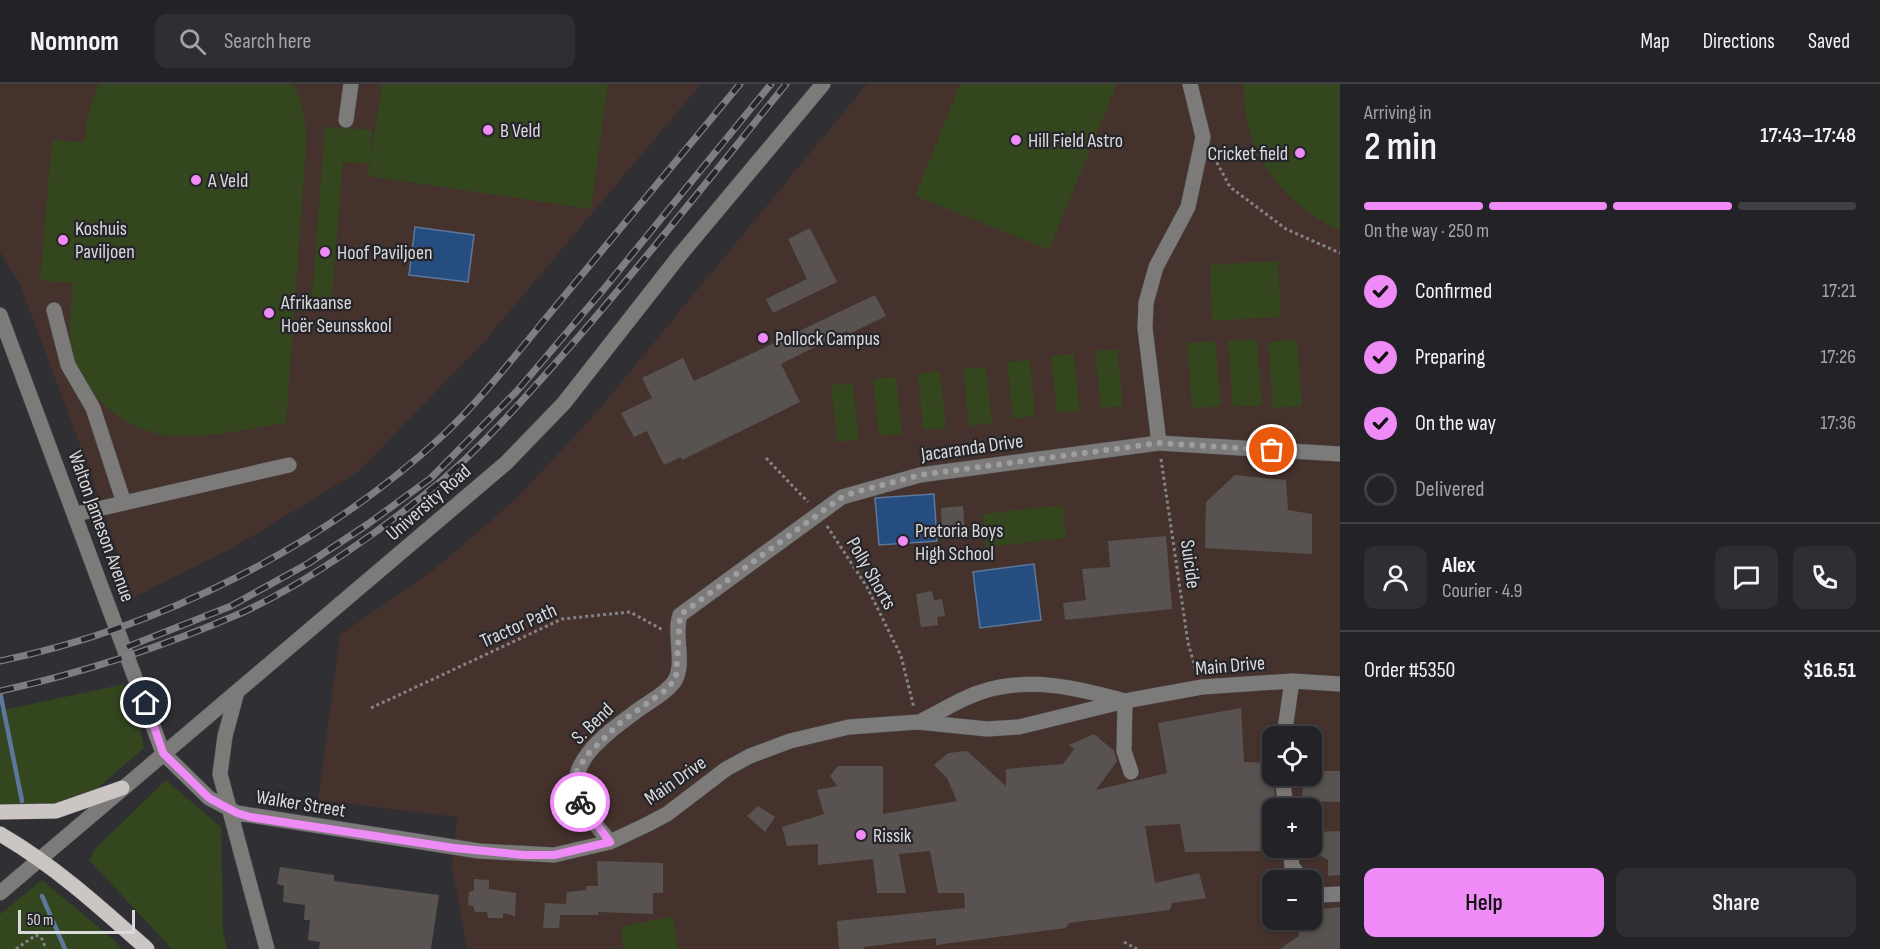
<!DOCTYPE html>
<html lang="en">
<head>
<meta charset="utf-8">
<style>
  body { margin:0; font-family:"Sofia Sans Condensed",sans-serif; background:#2f2f33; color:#f1f3f6; height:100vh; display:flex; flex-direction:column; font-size:22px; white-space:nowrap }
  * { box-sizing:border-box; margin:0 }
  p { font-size:20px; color:#a3a4a7 }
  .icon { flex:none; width:33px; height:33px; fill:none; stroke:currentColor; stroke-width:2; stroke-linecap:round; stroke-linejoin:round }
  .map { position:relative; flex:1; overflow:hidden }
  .side { display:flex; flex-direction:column; background:#232327; width:540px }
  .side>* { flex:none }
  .controls { position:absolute; left:1262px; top:642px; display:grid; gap:12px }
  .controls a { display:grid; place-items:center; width:60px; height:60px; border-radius:12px; background:#232327; box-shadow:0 3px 9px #0003,0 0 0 2px #404044; font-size:30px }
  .scale { position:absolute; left:18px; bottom:15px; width:117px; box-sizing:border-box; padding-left:6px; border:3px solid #dadadd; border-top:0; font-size:16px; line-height:21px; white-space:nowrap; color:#dadadd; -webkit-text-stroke:4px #26252a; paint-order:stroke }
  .pin { position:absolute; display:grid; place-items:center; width:51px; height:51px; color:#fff; margin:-26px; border:3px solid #fff; border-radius:50%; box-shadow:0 2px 6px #0007 }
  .courier { position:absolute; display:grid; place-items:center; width:60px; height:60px; margin:-30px; border:4px solid #ef8bf7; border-radius:50%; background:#fff; color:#222; box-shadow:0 2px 8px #0007 }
  .overview em { font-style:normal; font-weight:600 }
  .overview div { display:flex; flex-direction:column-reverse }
  .overview { display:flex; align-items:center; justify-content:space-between; height:102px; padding:0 24px }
  h1 { font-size:39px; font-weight:600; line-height:45px }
  .bar { display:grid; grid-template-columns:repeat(4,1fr); gap:9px 6px; align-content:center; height:72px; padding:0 24px }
  .bar i { height:8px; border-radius:4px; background:#404044 }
  .bar .current { background:#ef8bf7 }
  .bar p { grid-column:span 4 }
  .line { display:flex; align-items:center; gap:15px; padding:0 24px; border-top:2px solid #404044 }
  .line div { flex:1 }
  .round { display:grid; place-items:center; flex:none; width:63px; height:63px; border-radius:12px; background:#2f2f33 }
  ol { padding:0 24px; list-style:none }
  li { display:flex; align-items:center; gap:18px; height:66px }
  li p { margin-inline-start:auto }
  li .icon { padding:6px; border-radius:50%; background:#ef8bf7; color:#111; stroke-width:4 }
  li:last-child { color:#a3a4a7 }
  li i { width:33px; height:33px; border:3px solid #404044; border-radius:50% }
  .action { display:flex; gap:12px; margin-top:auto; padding:12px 24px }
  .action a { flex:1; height:69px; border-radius:12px; background:#ef8bf7; color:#111; font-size:24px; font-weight:600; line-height:69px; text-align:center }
  .action a+a { background:#2f2f33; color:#f1f3f6 }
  header { display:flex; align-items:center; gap:36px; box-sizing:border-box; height:84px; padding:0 30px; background:#232327; border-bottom:2px solid #404044 }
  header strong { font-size:28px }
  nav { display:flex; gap:33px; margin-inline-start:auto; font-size:21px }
  .search { width:420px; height:54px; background:#2f2f33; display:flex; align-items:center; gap:15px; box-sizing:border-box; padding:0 21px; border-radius:12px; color:#a3a4a7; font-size:22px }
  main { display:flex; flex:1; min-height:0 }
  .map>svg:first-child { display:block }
  .education { fill:#45322d; fill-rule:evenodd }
  .green { fill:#34461e }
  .water { fill:#264d7f; stroke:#5c779b; stroke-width:1.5 }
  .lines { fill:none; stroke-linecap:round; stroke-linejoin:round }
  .stream { stroke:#5c779b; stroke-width:4.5 }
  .building { fill:#585351 }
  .minor-casing { stroke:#4a4a4f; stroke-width:16 }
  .major-casing { stroke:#4a4a4f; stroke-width:16 }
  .path { stroke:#838387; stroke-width:3; stroke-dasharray:3 3; stroke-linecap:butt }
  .minor { stroke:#7d7a7a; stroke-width:15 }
  .major { stroke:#cbc5c4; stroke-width:15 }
  .rail-casing { stroke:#7e7e82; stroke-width:7 }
  .rail { stroke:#26252a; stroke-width:4.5; stroke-dasharray:14; stroke-linecap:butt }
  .done { stroke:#9e9ea2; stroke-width:6; stroke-dasharray:0 10.8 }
  .route { stroke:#ef8bf7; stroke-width:8 }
  .poi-dot { fill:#ef8bf7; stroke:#26252a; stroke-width:2 }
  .labels { text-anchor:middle; stroke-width:4.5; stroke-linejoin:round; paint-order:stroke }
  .poi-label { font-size:20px; fill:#dadadd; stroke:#26252a; text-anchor:start }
  .street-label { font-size:20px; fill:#dadadd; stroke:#26252a }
</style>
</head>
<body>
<header>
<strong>Nomnom</strong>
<div class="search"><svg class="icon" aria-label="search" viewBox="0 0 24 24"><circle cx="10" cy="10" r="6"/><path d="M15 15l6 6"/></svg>Search here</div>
<nav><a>Map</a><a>Directions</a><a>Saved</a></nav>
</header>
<main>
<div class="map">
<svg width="1340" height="865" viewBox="0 0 1340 865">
  <rect width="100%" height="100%" fill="#2f2f34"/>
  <path class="education" d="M0,0H701L483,259L358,388L236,462L133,514L89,385L19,198L0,168Z
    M867,0H1340V865H467L452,783L457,733L318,716L340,551L436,484L517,414L595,330ZM1272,652H1311V692H1272ZM1272,724H1311V764H1272ZM1272,796H1311V836H1272Z"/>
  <path class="green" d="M99,0H293L301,16L307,52L286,339C250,344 212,354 176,352C125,350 79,310 71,259C68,239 72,219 73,199L40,196L52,56L84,58L88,29Z
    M382,0H608L591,125L368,92L370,80L343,78L331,226L311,225L325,43L372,46L371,74Z
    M960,0H1117L1049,166L915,112Z
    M1244,0H1340V147C1282,119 1241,67 1244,0Z
    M1278,177L1281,233L1212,237L1210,181Z
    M1257,255L1262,321L1233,323L1228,257Z
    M1297,256L1302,322L1273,324L1268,258Z
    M1215,257L1221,322L1192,325L1187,259Z
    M1117,265L1123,322L1101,324L1095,267Z
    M1074,270L1080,327L1057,329L1051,272Z
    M1030,276L1035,332L1013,335L1007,278Z
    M986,283L992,339L969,342L963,285Z
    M940,287L946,344L923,346L918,290Z
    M896,293L902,350L879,352L873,295Z
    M853,299L859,356L837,358L831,301Z
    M1063,421L1066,454L986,463L983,430Z
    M124,600L136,625L144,664L94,707L53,723H0V627Z
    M166,696L221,743L223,847L227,865H172L89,776L95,765Z
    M42,796L115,857L122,865H0V830Z
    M673,832L678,865H623L621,843Z"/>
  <path class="water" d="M415,143L474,151L468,198L409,191Z
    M934,410L937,457L879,461L875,414Z
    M1034,480L1041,536L980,544L973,488Z"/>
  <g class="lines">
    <path class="stream" d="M0,608L22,717
      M42,812L65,865"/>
  </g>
  <path class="building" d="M810,144L837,198L773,229L766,215L807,195L788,155Z
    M875,211L886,232L849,250L847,247L781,280L800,318L682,376L681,373L664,381L647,347L634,353L621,329L652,314L642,294L683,274L694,297Z
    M1235,391L1286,396L1288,426L1312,430V470L1205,464L1206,418Z
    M963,422L965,446L942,451L941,424Z
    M1166,452L1172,525L1065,536L1063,519L1086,516L1082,485L1110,483L1108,457Z
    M932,507L934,516L942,515L945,532L937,533L938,541L921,543L916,510Z
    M1241,624L1244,678L1272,679L1276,724H1272V767L1185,768L1180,740L1145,742L1155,799L1199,789L1206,814L1172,819L1170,826L1069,839L1066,844L936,861V854L864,863V865H839L837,837L965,824L964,809H938L930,767L899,770L906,809H877L873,775L818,781V760L787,762L782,743L824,730L817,706L837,702L830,692L838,682H883V730L957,717L947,694L934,681L948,669L967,667L1006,702V685L1063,680L1074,665L1069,661L1094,650L1114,667L1117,677L1096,706L1167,689L1158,639Z
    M1311,687H1340V718L1302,717L1303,692H1311Z
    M758,722L775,733L765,748L747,732Z
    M1340,747V791L1328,792V776L1318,770L1317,748Z
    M597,777L663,779V809H653V830L598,828V831H560L559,844H543L545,819L566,820L567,808L586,806V802H598Z
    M280,783L334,791V797L439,811L431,865H319L320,858L308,856L310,836H304L305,821L283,818L284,802L277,800Z
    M474,795L489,796V805L516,809L515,832L503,829V834H488L487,828H475L473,822L468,821L469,808L474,806Z
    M1340,823V865H1280L1299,852L1298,836H1311V826Z"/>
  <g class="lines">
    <g class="minor-casing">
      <path id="minor" d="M346,36L351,0
        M54,226L68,281L93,324L124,419
        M0,231L163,669L209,714L237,729L479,767L554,771L610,758L646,741L667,730L726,685L750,672L790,657L849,643L918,638L987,645L1019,643L1125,617L1202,603L1292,597L1340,600
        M1159,359L1145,244L1146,219L1156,183L1188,123L1203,53L1190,0
        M76,430L289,381
        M237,608L225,652L220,690L267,865
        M1125,617L1124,667L1131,688
        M919,638C939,629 959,615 981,608C1029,592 1078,604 1125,617
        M1284,652L1292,597
        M1282,692L1286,724
        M610,758C600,745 587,732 580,718C561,679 611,646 638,626C649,618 665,610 674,598C686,580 673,551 680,531L842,413L920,391L1159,359L1340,370
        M1290,764L1292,782L1302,796
        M1311,806L1320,811L1340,810
        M0,809L506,379L564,319L680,171L823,0"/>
    </g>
    <g class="major-casing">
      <path id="major" d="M0,728L56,727L122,704
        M0,750C55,782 100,823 147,865"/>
    </g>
    <path class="path" d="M1214,73L1230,103L1286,145L1340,169
      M766,374L808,418
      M1161,375L1188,559L1197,590
      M827,442L867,503L901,572L914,624
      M371,624L562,535L630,528L663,546
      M1124,858L1137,865
      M16,865L36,851L42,855L46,865"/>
    <use href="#minor" class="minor"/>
    <use href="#major" class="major"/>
    <g class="rail-casing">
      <path id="rail" d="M127,563L231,522L309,479L368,440L431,394L517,307L603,206L771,0
        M0,577C159,544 320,464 440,354C482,316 524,260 561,216C621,144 680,72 740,0
        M0,607C82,589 162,563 239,530C304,501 385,444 440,398C486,359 528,310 568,265C643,179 714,89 786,0"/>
    </g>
    <use href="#rail" class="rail"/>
  </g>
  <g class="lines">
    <path class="done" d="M580,718L574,695L576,688L587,671L621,638L666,606L676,594L680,531L842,413L852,409L920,391L1159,359L1272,366"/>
    <path class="route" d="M146,619L163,669L209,714L237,729L250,733L454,764L524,771H554L610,758L580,718"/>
  </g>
  <g class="poi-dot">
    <circle cx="488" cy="46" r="6"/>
    <circle cx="1016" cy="56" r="6"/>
    <circle cx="1300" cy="69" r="6"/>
    <circle cx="196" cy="96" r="6"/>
    <circle cx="63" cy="156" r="6"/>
    <circle cx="325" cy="168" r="6"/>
    <circle cx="269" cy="229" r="6"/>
    <circle cx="763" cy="254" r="6"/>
    <circle cx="903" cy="457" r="6"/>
    <circle cx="861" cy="751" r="6"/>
  </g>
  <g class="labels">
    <g class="poi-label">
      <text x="500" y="53">B Veld</text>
      <text x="1028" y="63">Hill Field Astro</text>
      <text x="1288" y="76" text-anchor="end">Cricket field</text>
      <text x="208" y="103">A Veld</text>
      <text x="75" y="151">Koshuis<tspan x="75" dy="23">Paviljoen</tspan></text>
      <text x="337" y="175">Hoof Paviljoen</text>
      <text x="281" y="225">Afrikaanse<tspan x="281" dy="23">Hoër Seunsskool</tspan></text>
      <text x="775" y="261">Pollock Campus</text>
      <text x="915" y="453">Pretoria Boys<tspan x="915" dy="23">High School</tspan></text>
      <text x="873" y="758">Rissik</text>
    </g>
    <g class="street-label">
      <text transform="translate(972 363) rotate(-8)" y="7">Jacaranda Drive</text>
      <text transform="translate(428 418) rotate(-41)" y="7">University Road</text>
      <text transform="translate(102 442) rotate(70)" y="7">Walton Jameson Avenue</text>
      <text transform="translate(1191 480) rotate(82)" y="7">Suicide</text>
      <text transform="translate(872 489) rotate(60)" y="7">Polly Shorts</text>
      <text transform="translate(518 541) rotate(-24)" y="7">Tractor Path</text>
      <text transform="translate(1230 581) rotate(-5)" y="7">Main Drive</text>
      <text transform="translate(592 639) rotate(-44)" y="7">S. Bend</text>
      <text transform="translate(675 696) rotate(-35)" y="7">Main Drive</text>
      <text transform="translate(301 719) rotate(9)" y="7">Walker Street</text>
    </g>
  </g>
</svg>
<div class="controls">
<a><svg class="icon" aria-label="locate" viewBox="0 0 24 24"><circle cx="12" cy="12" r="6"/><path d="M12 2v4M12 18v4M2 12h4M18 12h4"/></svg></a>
<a>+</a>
<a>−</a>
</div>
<div class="scale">50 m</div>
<div class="pin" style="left:1272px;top:366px;background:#ea580c"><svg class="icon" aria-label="bag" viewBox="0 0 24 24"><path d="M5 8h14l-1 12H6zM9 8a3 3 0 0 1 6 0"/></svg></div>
<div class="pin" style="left:146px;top:619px;background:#1f2937"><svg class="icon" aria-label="home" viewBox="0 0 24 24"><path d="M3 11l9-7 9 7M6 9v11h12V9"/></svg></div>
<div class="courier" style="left:580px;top:718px"><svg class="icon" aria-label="bike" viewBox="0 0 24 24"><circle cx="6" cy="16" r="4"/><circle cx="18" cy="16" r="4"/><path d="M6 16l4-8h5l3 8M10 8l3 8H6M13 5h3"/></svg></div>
</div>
<section class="side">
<div class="overview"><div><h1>2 min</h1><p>Arriving in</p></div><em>17:43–17:48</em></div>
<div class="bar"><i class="current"></i><i class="current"></i><i class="current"></i><i></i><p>On the way · 250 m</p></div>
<ol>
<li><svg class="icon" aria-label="check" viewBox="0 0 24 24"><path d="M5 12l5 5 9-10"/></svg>Confirmed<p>17:21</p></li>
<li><svg class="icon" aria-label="check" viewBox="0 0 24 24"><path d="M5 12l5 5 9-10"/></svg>Preparing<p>17:26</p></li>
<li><svg class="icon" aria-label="check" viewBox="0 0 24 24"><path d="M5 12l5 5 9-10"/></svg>On the way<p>17:36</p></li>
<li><i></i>Delivered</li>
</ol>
<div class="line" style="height:108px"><a class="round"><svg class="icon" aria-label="person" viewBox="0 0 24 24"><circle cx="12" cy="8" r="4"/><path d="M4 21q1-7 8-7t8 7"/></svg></a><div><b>Alex</b><p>Courier · 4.9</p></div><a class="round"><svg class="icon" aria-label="chat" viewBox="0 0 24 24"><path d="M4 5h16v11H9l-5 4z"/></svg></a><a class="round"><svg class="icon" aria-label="phone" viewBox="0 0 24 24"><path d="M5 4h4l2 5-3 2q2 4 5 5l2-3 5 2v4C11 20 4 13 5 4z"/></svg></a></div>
<div class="line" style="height:78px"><div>Order #5350</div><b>$16.51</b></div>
<div class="action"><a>Help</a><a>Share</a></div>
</section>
</main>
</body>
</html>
